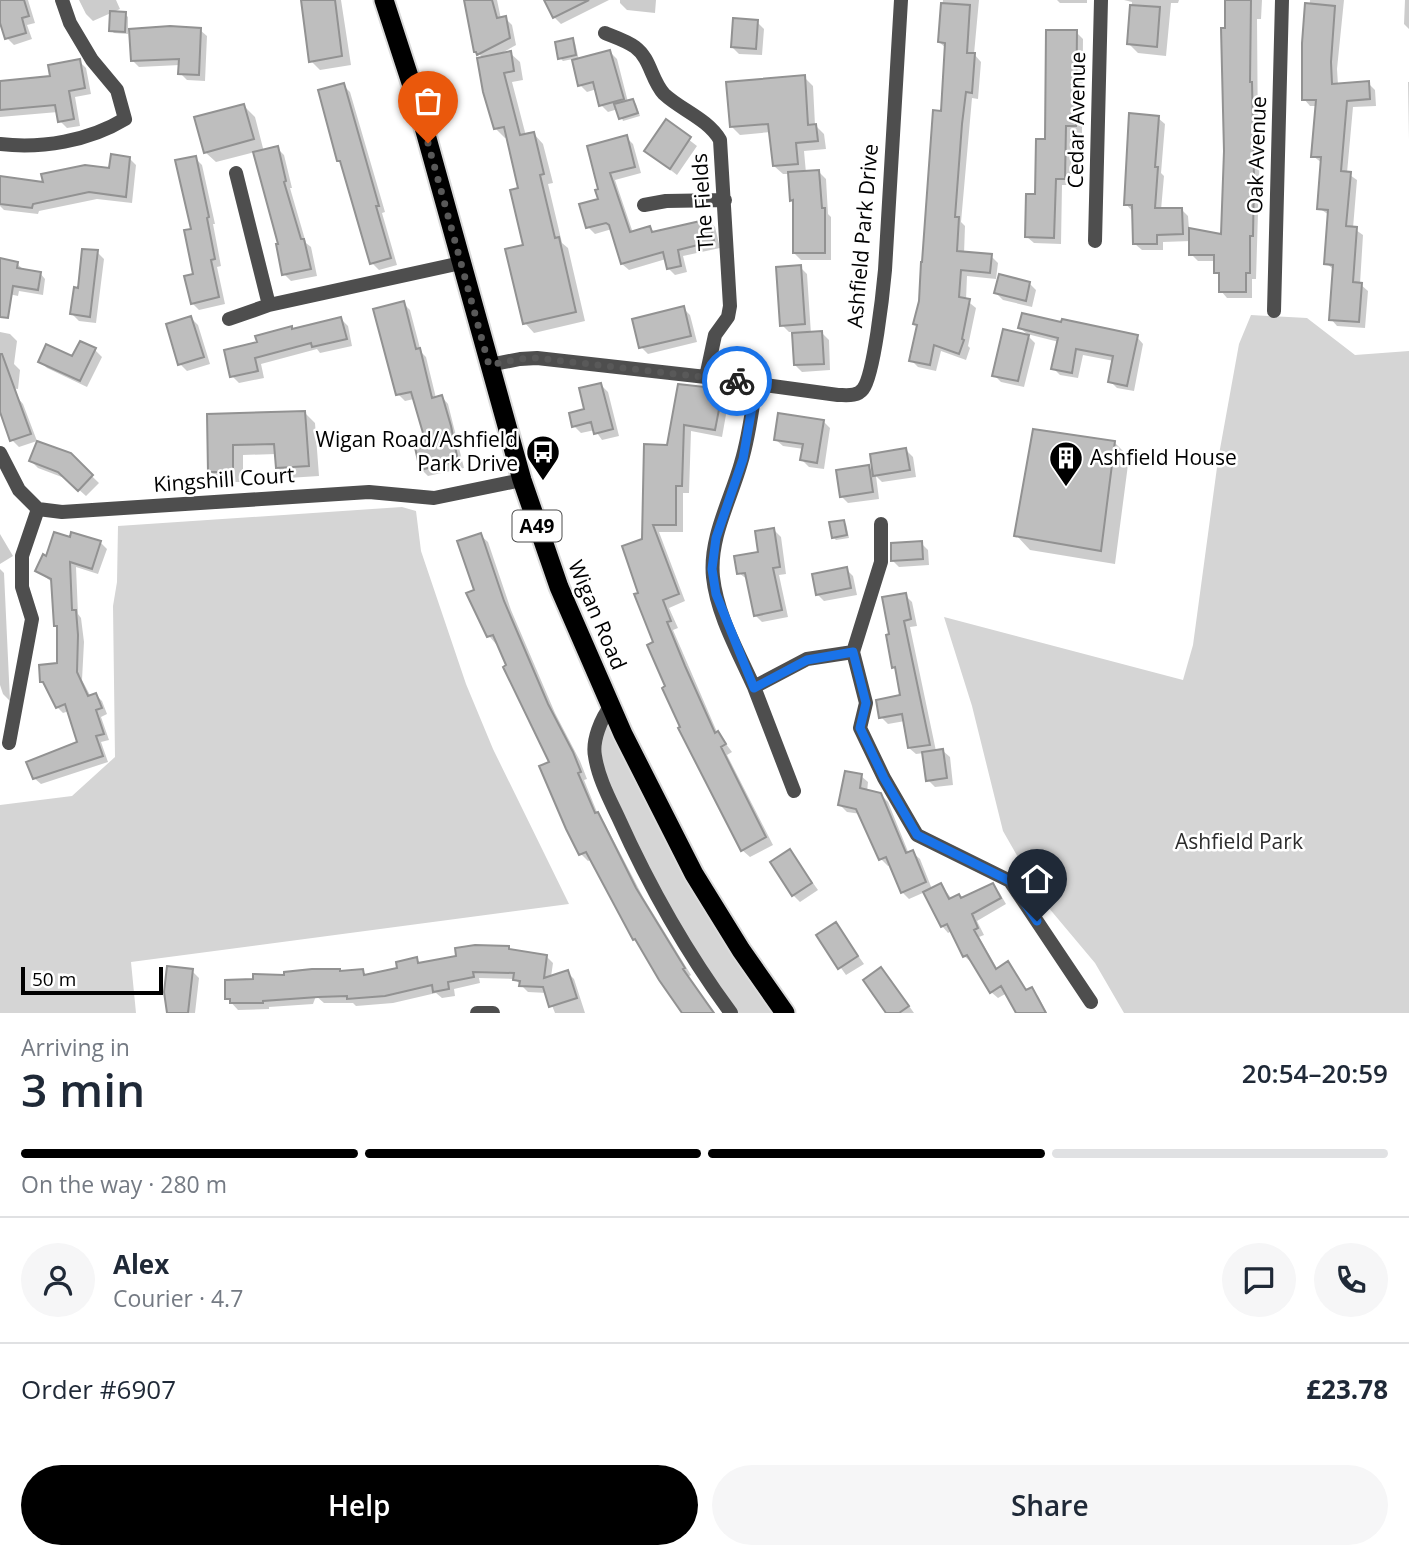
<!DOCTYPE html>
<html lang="en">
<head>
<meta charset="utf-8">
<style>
  body { margin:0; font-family:"Open Sans",sans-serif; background:#f6f6f7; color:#1f2937; height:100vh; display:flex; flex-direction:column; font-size:26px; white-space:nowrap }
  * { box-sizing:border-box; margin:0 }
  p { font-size:23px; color:#747a83 }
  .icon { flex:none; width:38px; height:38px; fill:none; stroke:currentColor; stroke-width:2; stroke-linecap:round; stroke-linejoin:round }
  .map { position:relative; height:1013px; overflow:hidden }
  .panel { display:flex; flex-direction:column; background:#fff; flex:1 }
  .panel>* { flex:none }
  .scale { position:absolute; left:21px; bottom:18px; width:142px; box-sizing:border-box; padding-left:7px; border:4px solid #000; border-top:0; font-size:19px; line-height:24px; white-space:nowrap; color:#000; -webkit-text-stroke:5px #fff; paint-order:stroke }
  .pin { position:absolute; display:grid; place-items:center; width:60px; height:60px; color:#fff; margin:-72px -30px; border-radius:50% 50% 50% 0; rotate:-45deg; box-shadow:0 0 7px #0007 }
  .pin .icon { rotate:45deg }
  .courier { position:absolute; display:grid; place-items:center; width:70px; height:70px; margin:-35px; border:5px solid #1a73e8; border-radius:50%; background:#fff; color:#222; box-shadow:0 2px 9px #0007 }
  .overview em { font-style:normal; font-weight:600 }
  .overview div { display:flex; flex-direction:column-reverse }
  .overview { display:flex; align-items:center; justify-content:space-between; height:119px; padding:0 21px }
  h1 { font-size:46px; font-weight:600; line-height:52px }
  .bar { display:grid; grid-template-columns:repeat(4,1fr); gap:10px 7px; align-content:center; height:84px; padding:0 21px }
  .bar i { height:9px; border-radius:5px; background:#e0e1e3 }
  .bar .selected { background:#000 }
  .bar p { grid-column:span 4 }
  .line { display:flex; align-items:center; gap:18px; padding:0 21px; border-top:2px solid #e0e1e3 }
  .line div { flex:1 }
  .round { display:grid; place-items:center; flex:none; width:74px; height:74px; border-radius:37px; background:#f6f6f7 }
  .primary-button { display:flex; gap:14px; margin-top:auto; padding:14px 21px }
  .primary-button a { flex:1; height:80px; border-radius:42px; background:#000; color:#fff; font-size:28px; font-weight:600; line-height:80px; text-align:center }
  .primary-button a+a { background:#f6f6f7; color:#1f2937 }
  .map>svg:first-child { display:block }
  .green { fill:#d5d5d5 }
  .shadow { fill:#0003 }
  .building { fill:#bebebe; stroke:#929292; stroke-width:2 }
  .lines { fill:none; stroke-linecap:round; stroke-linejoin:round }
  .trunk-casing { stroke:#dbdbdb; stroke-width:23 }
  .minor { stroke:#4e4e4e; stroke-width:14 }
  .trunk { stroke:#000; stroke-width:19 }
  .done { stroke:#595959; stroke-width:7; stroke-dasharray:0 12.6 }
  .route { stroke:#1a73e8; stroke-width:9 }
  .labels { text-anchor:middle; stroke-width:5; stroke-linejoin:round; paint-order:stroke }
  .shield { fill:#fff; stroke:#4c4c4c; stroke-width:2 }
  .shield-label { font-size:19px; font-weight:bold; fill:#000 }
  .street-label { font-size:21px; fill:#000; stroke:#fff }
  .poi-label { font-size:21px; fill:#000; stroke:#fff; text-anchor:end }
  .park-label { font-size:21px; fill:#2c2c2c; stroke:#fff }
</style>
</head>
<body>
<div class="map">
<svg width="1409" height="1013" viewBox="0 0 1409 1013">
  <rect width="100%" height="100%" fill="#fff"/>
  <path class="green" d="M1251,315L1307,318L1355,355L1409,351V1013H1124L1095,963L1043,901L1003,831L972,706L944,617L1183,680L1193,645L1218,460L1239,344Z
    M402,507L416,511L421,551L466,684L493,749L569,904L131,962L136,1013H0V805L72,796L115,757L113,606L117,582L118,526Z
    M602,718L623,734L785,1013H731L658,899L594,754Z"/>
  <path class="shadow" d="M0,0H28L35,23L27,25L32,39L14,45L7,38L0,17Z
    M79,0H116L120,9L93,21L86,14Z
    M302,0H341L351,65L320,70L311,61Z
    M465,0H497L501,19L505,18L512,25L516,45L500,54L510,53L520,62L523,80L512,82L526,136L534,134L543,144L553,183L548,184L562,243L568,248L585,321L534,333L525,323V246L520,189L508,137L505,138L495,128L483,58L476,51Z
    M546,0H609L561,24L554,17Z
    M620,0H656L655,13L627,10L620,3Z
    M943,0H979L974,54L981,62L978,99L972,98L961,222L965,226L964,254L991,256L998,263L996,279L967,276L966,300L976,308L968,346L970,348L966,360L941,351L936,371L918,367L911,360L918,327L915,324L920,301L942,113L947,49L939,42Z
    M1057,0H1087V3H1060Z
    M1124,0H1179L1178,3H1171L1166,56L1138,53L1129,44L1132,2Z
    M1227,0H1262L1261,19H1257L1258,146L1260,148L1256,279H1252V298H1227L1221,291V277L1216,272V261H1198L1191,254V241L1163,242V250H1142L1135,244L1132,211L1126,204L1158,118L1165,124L1161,173L1164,176L1161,210H1182L1188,216L1189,229L1223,236Z
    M1310,0H1344L1337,69L1338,85L1368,83L1375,90L1376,106L1353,107L1347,173L1357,180L1353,228L1363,235L1360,284L1368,291L1365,328L1337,326L1331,319L1334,270L1326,263L1329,215L1319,208L1322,163L1313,156L1317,106H1310L1304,99Z
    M1405,0H1409V29L1404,24Z
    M125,14L128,17V34L114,33L111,30Z
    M757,22L764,29L762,55L739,54L732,47Z
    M200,30L207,36L205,81L187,80L180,73V65L139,67L132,60Z
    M1076,32L1083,39L1082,133L1072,132L1071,185H1062L1061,244L1034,243L1027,237L1047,141Z
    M572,40L575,43L579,60L610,52L617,59L628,102L633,101L636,104L640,116L623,121L618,109L608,112L601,105L597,89L587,92L580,85L573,59L563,61L560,58Z
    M79,61L86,68L91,94L75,97L80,126L67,128L60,121L58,112L0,117V82L52,78Z
    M804,77L813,86L815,125L824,134L826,149L804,151L806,173L819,172L826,179L828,214L831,217V260H801L794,253L795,203L792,200L790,174H783L774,166L771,132L740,135L731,126Z
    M1408,82H1409V141V140Z
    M343,85L350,92L385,212L382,213L397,265L379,270L372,263L343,165L338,160Z
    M244,106L255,117L264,152L277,148L284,155L292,188H290L306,243L311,247L317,276L291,281L284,274L280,245L255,152L216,162L205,152Z
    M666,122L697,146L677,175L646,151Z
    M626,137L633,144L641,173L615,180L633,233L650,228L655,233L709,221L715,227L720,248L683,256L687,272L675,275L668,268L666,259L629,270L622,264L612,229L595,234L588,227L600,200L597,191Z
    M129,158L136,165L132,203L97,199L39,211L38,214L4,210L0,206V178L45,184L111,170Z
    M195,158L202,165L215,224H213L221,266L217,267L225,304L199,310L192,303Z
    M97,252L104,259L96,323L79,321L72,314Z
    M17,264L23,269L40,273L45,279L43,295L19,291L18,296L0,292Z
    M800,267L807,274L811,334L822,333L829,340L830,370L802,372L795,365L794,332H789L782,325Z
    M1029,283L1036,290L1032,307L1003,300L996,293Z
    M403,303L410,310L421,352L426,357L436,398L442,397L448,404L464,468L428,476L421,469L427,442L414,399L405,401L398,394Z
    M683,308L690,315L697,342L648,354L641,347Z
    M191,318L198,325L210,364L187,371L180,364Z
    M341,319L348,326L352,346L320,353L317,349L261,364L264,378L239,383L232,376L259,344L291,328L294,331Z
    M1063,325L1137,337L1143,344L1134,391L1117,388L1110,381L1114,361L1083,355L1078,378L1060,375L1053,368L1059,342L1027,334L1020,328Z
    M0,332L10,334L17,341L14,364L20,370L18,389L0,387Z
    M1028,336L1035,343L1024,387L1001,382L994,375Z
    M95,350L102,357L87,387L47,368L40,361L73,358Z
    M601,385L608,392L619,436L602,440L595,430L581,433L574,426Z
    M680,385L722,391L729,398L722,437L691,431L689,493H683V532H659L685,601L669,608L678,628L673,630L717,732L732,752L727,755L773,845L750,857L742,850L682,728L640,594L644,540L668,447Z
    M17,397L23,404L37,441L19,447L12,440L0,407Z
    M305,413L315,423L319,476L288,478L277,467L276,454L243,455V482H221L210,471L209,416Z
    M823,421L830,428L824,469L809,467L802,460L804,449L783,446L776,440Z
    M1115,443L1129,457L1115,564L1030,550L1016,535Z
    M906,450L913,457L916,477L882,482L876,476L879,499L848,503L841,496L869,467L875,473Z
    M70,455L99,483L86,496L67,479L38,468L31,461Z
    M843,521L846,524L849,538L836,540L833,537Z
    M774,530L781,537L786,574L779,575L788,617L762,622L755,615L748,580L739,573L760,554Z
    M0,534L13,556L0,564Z
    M480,535L488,542L511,610L555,713L580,761L587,779L584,780L599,817L604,822L643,897L691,975L688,977L715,1013H684L634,939L592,859L588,861L581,854L551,763L498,643L496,644L489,636L476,591Z
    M71,539L100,542L107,549L98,574L76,567L78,614L81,618L84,642L82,680L91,697L96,695L102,701L107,714L101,717L109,740L101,742L108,762L41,784L34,778L80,743L69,711L63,713L57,707L42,682L59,665V629L55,625L52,582L37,571L47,558Z
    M921,543L928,550L929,565L899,567L892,560Z
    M0,569L4,573L10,701L3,694L0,685Z
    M846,569L853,576L857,595L824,601L817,594Z
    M905,595L912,602L917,626L910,627L936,751H943L950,757L953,785L935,787L928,780L924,753L916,754L909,748L905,721L888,724L881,717L902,696L898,671L893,667L891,636Z
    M861,776L868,782L867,792L880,794L888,802L909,854L913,853L920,859L932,889L941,885L952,899H962L993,886L999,892L1006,904L977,921L984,935L979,937L998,970L1008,964L1027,991L1031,989L1038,996L1047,1013H1018L1007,993L998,998L991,992L973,961L971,962L964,956L952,931L948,933L942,926L925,892L909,899L902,892L891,864L888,866L881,859L861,814L847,812L840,805Z
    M790,851L818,890L800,902L793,895Z
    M836,924L864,964L846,975L818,936Z
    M508,948L512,952L546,956L553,963L551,977L567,972L574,979L585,1013H555L547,993L528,992L515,979L479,978L480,983L454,989L455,996L442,998L436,993L393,1003L356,1006L353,1003H324L316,996L313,1004L269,1007V1009L238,1010L227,998L341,973L362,971L367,976L400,969L416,959L421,964Z
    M881,969L888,976L914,1013H889Z
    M192,971L199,978L195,1013H168Z"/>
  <path class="building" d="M0,0H24L29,16L22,18L26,33L5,39L0,23Z
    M301,0H335L342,56L309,62Z
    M464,0H492L497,18L506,16L510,38L477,55L476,52H474Z
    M544,0H589L553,18Z
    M1225,0H1251L1250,82H1252L1254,179L1253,236H1250V273H1246V292H1219V273H1214V255H1189V228L1221,234L1224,151L1221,28H1225Z
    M941,3L970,5L967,53H975L972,93L966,92L962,124L955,217H959L957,251L992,254L990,273L961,270L959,297L970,299L962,339L964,340L959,354L934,345L930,365L909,361L917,325L913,324L919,301L921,262H922L933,110L941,111L945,43L938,42Z
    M1305,3L1335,6L1331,62L1332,84L1369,81L1370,99L1347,101L1341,171L1351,172L1346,226L1357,227L1353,282L1362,283L1359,322L1329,320L1333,265L1324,264L1328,210L1317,209L1321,157H1311L1316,100H1302V43Z
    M1130,5L1160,7L1157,47L1127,44Z
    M110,11L126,12L125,32L109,31Z
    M733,18L758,20L756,49L731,47Z
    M170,26L201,28L199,75L178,74L179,59L131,61L129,29Z
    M1046,30H1077L1076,126H1066L1065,179H1056L1054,238L1025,237L1026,194H1035L1036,139H1045Z
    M573,38L576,55L558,59L555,42Z
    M610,50L624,99L599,106L593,82L578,86L572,60Z
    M511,51L514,71L504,73L520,135L534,132L544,174L540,175L555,238L559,237L576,312L523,324L505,249L523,245L510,190L518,188L504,127L494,129L483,92L477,58Z
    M80,59L85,88L69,91L74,119L58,122L55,105L0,110V81L50,76L48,65Z
    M805,75L808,125L816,124L818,141L796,143L798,164L773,166L768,124L730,127L726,82Z
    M344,83L379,206H376L391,258L370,264L340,161H337L318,90Z
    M633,99L638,113L619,119L614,104Z
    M244,104L254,139L204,153L194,117Z
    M1129,113L1159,116L1155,167H1158L1155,208H1182L1183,234L1157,235V244H1133L1132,205H1124Z
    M666,119L691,137L670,169L644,151Z
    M627,135L635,167L610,173L630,232L650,226L652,232L709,219L714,241L678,250L681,266L667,269L663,252L621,264L609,225L606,223L586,228L579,204L598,199L595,190L598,189L587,146Z
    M278,146L286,181L284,182L301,239H304L311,269L282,275L276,244H278L253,152Z
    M111,154L130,157L126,197L89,192L33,204L32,208L0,204V176L43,182L41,174L85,165L109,168Z
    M196,156L209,217L207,218L215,259L211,260L219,297L191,304L184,276L193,274L184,230L191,229L175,160Z
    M819,170L822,208H825V253H793V200L790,201L788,172Z
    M82,249L98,250L90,317L70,314L74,287L78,288Z
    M0,258L18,262L17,268L41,272L38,290L13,286L8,318L0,317Z
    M801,265L805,324L780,326L776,267Z
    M999,274L1030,282L1026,301L994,293Z
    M404,301L416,349L420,348L432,398L442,395L451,426L458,461L420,470L414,443L425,440L411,392L396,395L373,309Z
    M684,306L691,336L639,348L632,319Z
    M1022,313L1061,322L1062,319L1138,335L1127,386L1108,382L1113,356L1076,349L1072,373L1051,369L1058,338L1018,328Z
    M191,316L204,357L178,365L166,324Z
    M341,317L347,339L312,347L311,343L255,358L258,371L230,377L224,350L257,342L255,336L292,326V329Z
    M1003,329L1029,335L1018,381L992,376Z
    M822,331L824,364L794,365L792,333Z
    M80,341L96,348L80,381L38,362L46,344L72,356Z
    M0,354H2L31,434L10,441L0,412Z
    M601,383L613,429L594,434L591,422L572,427L569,413L584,409L579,388Z
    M678,384L723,389L715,430L684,425L682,486H676V525H653L679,594L663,600L671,621L667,622L685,666L715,733L718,731L726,744L721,747L766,837L741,851L678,728L680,727L662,688L665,686L647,645L653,642L634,594L638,593L622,546L642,539L644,444L667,445Z
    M305,411L309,466L276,468L274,444L233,445V472H208L207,414Z
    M778,413L824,420L817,463L800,460L803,444L774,440Z
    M1033,429L1115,441L1101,551L1014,536Z
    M37,441L71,453L93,475L78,491L58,472L29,461Z
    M906,448L910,470L873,476L870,454Z
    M869,465L873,492L840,497L836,470Z
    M844,520L847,535L832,538L829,522Z
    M774,528L780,567L773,568L782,610L754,616L745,573L737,574L734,556L758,552L755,531Z
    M54,532L70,537L71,532L101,541L92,569L70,562L72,610H76L78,635L77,672L88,696L96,693L102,708L96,710L104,734L96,736L103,756L33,779L26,762L77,742L65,704L56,708L43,682H40L39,665L57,663V626H54L51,579L35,571L43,554L46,556Z
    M481,533L504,601L548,704L573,752L581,772L578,773L595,813L598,812L636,888L685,968L683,969L714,1013H682L659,980L635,939L633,940L586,852L579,855L566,829L539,766L549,762L503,667L506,665L493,635L487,637L466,593L474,590L457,541Z
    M922,541L923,559L891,561V543Z
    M847,567L851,588L816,595L812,574Z
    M906,593L911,619L904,621L930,745L908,748L902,714L879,718L876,700L900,695L895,667L892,668L886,635L889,634L882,597Z
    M943,749L947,778L926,781L922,752Z
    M845,771L862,774L860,788L881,793L906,853L913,850L926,882L901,893L886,857L879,860L856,809L838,805Z
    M790,849L812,883L792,896L770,862Z
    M941,883L949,899L959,894L961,898L993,883L1001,898L972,914L978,928L974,930L996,969L1008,961L1026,990L1032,987L1046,1013H1016L1001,986L990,993L967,955L963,957L947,924L941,927L923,892Z
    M836,922L858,956L838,969L816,935Z
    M475,945L509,946V949L547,955L544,978L568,970L577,998L549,1007L543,987L519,986L520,981L513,980L514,973L473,972L474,977L448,982L449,989L433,992L432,985L385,996L347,999V996L318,997L263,1001V1003H230V999H225V980L253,979V974L284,975V972L312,969H340V971L363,969L364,975L397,968L396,962L417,957L418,963L456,956L455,948Z
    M167,966L193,969L188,1013H167L164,992Z
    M881,967L909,1006L899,1013H886L863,980Z"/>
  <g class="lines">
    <g class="trunk-casing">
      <path id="trunk" d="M384,0L415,95L522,480L559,587L623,734L694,874L741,950L785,1013"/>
    </g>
    <path class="minor" d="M605,33C615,37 627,41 635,47C651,59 651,80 664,94C681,110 708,119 720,140L730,306L728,317L715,335L706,377
      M0,144C41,149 89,141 125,119L117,90L92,60L70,23L62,0
      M236,173L269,305
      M644,205L666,201L725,200
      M1095,241L1101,0
      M1274,311L1282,0
      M229,319L269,305L461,263
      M489,365L520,359L537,358L706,377L838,395C846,395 857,397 863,389C874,375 883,292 885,270L901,0
      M756,384C752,411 749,437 741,463C731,499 709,538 713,577C717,615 739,653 754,687L807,659L853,652L866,703L860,728L884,778L917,835L1010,881L1091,1002
      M0,453L19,490L38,509L62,512L369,492L434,498L522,480
      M853,652L881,562V524
      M754,687L794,791
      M611,706C601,718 592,741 595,756C598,777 609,798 618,817C649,886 686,952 731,1013
      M9,743L32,619L22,587V556L38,509
      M477,1013H493"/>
    <use href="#trunk" class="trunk"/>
  </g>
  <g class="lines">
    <path class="done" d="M428,143L489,365L520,359L537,358L737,381"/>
    <path class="route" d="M737,381L756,384L743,459L716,538L712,569L716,594L754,688L807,660L853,652L866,703L860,728L884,778L917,835L1010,881L1037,921"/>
  </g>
  <defs>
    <g id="bus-pin" transform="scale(1.75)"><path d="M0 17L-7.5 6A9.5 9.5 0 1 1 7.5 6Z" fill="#000" stroke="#fff"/><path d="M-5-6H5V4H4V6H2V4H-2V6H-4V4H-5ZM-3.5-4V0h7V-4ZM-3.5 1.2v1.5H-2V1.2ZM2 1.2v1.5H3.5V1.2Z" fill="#fff"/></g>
    <g id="building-pin" transform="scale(1.75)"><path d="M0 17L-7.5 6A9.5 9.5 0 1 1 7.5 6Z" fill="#000" stroke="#fff"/><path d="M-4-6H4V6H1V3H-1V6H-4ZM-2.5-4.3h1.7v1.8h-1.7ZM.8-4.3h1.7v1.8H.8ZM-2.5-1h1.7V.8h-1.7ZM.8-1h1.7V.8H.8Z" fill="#fff"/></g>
  </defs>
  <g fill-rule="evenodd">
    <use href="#bus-pin" x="543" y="452"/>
    <use href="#building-pin" x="1066" y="458"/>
  </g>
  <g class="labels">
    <rect class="shield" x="512.5" y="510.5" width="49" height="31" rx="5"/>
    <g class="shield-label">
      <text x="537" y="533">A49</text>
    </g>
    <g class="street-label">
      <text transform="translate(1077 120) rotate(-89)" y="7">Cedar Avenue</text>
      <text transform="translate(1257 155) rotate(-88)" y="7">Oak Avenue</text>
      <text transform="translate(703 202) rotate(-94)" y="7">The Fields</text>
      <text transform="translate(863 236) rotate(-85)" y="7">Ashfield Park Drive</text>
      <text transform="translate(224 480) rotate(-4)" y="7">Kingshill Court</text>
      <text transform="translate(597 615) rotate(67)" y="7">Wigan Road</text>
    </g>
    <g class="poi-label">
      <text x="518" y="447">Wigan Road/Ashfield<tspan x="518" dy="24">Park Drive</tspan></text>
      <text x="1090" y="465" text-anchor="start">Ashfield House</text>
    </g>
    <g class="park-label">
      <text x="1239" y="849">Ashfield Park</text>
    </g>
  </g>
</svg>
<div class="scale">50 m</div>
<div class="pin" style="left:428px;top:143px;background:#ea580c"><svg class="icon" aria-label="bag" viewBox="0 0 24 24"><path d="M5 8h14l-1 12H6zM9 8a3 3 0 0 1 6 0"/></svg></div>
<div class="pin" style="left:1037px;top:921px;background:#1f2937"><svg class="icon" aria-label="home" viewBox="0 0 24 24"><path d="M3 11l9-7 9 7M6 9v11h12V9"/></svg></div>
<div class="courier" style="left:737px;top:381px"><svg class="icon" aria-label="bike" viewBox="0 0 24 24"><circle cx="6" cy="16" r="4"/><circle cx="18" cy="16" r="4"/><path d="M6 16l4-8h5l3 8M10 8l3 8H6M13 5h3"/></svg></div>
</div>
<section class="panel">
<div class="overview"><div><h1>3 min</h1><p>Arriving in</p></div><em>20:54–20:59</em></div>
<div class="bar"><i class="selected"></i><i class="selected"></i><i class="selected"></i><i></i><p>On the way · 280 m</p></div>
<div class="line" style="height:126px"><a class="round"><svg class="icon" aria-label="person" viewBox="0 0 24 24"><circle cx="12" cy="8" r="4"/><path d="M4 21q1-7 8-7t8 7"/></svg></a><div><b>Alex</b><p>Courier · 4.7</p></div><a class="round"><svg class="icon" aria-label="chat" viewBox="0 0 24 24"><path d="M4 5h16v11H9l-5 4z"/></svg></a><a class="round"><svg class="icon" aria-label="phone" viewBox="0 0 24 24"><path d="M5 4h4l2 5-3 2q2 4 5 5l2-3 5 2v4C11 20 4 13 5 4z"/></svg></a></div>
<div class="line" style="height:91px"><div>Order #6907</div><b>£23.78</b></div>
<div class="primary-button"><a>Help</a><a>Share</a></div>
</section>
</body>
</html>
